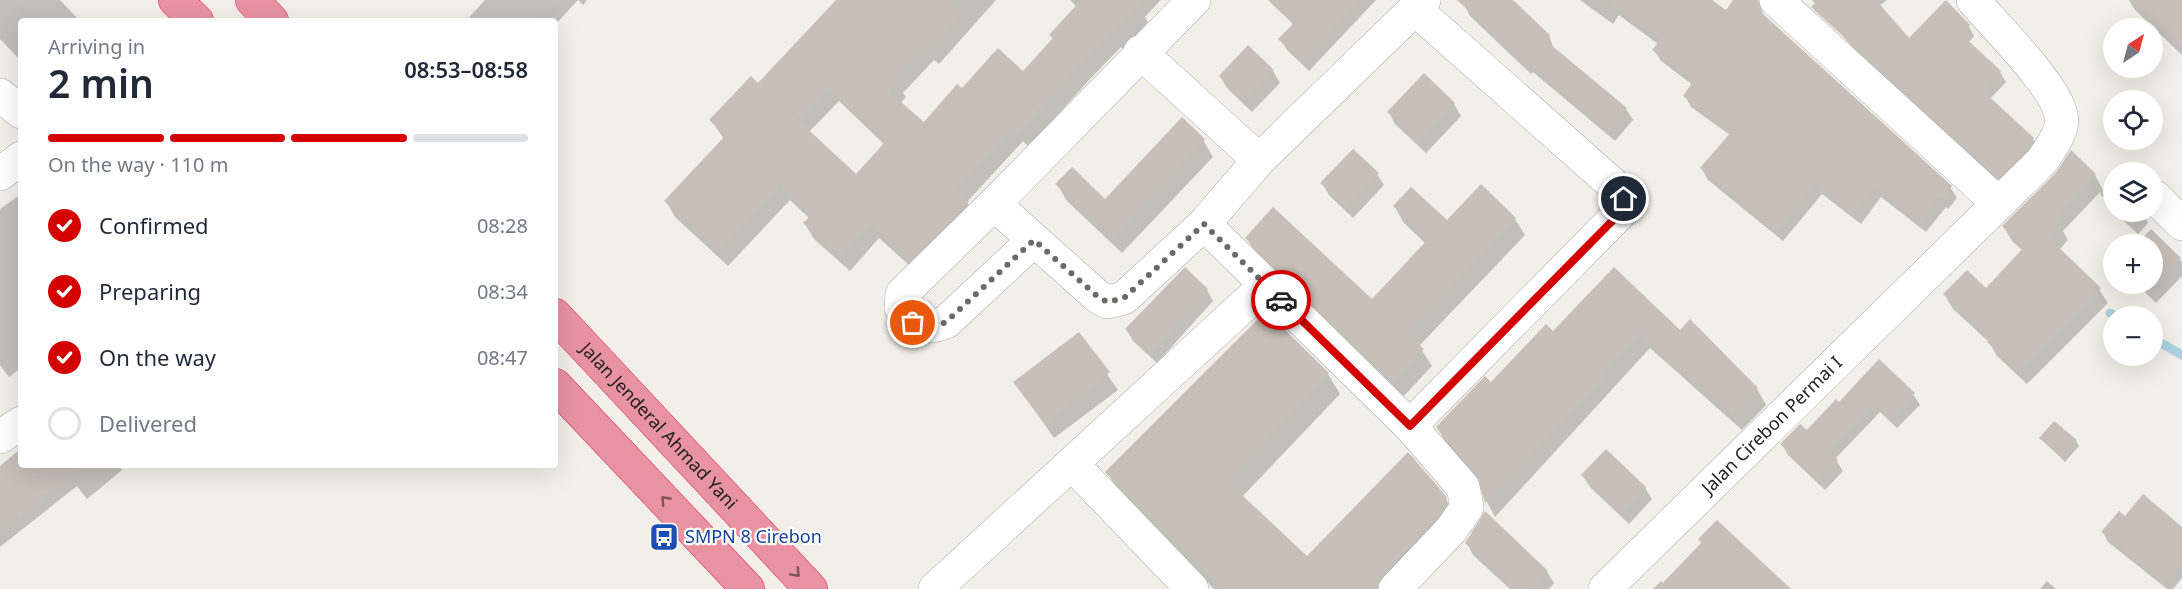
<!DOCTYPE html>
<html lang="en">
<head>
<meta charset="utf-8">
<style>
  body { margin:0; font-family:"Noto Sans",sans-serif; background:#f2f2f3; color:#1f2937; height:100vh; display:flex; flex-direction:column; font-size:22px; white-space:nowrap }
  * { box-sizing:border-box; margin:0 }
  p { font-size:20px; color:#747a83 }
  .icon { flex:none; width:33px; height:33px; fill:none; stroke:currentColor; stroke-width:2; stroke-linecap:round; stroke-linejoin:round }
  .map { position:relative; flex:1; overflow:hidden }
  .details { position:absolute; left:18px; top:18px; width:540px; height:450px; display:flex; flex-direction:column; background:#fff; border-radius:6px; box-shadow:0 6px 24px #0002 }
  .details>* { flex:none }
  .needle { width:39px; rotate:36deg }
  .tools { position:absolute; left:2103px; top:18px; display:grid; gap:12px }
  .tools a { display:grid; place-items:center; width:60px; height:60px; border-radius:50%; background:#fff; box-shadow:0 6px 24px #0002; font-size:30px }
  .pin { position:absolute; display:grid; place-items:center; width:51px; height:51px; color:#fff; margin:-26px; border:3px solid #fff; border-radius:50%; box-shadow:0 2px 6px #0007 }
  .courier { position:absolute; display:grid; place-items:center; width:60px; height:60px; margin:-30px; border:4px solid #d40000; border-radius:50%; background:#fff; color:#222; box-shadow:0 2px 8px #0007 }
  .summary em { font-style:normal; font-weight:600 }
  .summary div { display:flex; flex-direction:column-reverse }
  .summary { display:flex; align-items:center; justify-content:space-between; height:102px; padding:0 30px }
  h1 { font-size:39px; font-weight:600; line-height:45px }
  .bar { display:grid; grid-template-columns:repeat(4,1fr); gap:9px 6px; align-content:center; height:72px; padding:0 30px }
  .bar i { height:8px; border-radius:4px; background:#e0e1e3 }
  .bar .on { background:#d40000 }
  .bar p { grid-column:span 4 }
  ol { padding:0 30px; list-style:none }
  li { display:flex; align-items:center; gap:18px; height:66px }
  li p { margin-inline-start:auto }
  li .icon { padding:6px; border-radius:50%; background:#d40000; color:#fff; stroke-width:4 }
  li:last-child { color:#747a83 }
  li i { width:33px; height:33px; border:3px solid #e0e1e3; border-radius:50% }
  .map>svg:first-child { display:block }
  .shadow { fill:#0003; fill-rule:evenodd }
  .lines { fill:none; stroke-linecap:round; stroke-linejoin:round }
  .stream { stroke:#aad3df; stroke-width:9 }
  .building { fill:#c7bfb8; fill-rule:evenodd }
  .minor-casing { stroke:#a9a9a9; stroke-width:34 }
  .highway-casing { stroke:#dc2a67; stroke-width:34 }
  .minor { stroke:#fff; stroke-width:33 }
  .highway { stroke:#e892a2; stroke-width:33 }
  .oneway { stroke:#7b545c }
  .done { stroke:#6b6a68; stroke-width:6; stroke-dasharray:0 10.8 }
  .route { stroke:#d40000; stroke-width:8 }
  .labels { text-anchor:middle; stroke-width:4.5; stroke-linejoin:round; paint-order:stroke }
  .street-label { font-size:18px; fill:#222; stroke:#fff }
  .transit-label { font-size:18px; fill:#164399; stroke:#fff; text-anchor:start }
</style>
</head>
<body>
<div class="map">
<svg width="2182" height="589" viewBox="0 0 2182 589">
  <rect width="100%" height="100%" fill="#f2efe9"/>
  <path class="shadow" d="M0,0H60L80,21H21V61L0,39Z
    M485,0H587L583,5L578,0L555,25V21H466Z
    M837,0H996L939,64L934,60L903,93L906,97L900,104L924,125L962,90L1023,73L1053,40L1051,35L1077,7L1070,0H1161L1145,17L1148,22L1123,49L1121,47L1089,80L1029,147L1023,141L967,202L977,218L920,275L879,238L850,271L814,239L805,224L810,219L790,200L728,266L675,217L666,201L724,139L711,120L759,85ZM839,101L885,145L857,177L809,132Z
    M1268,0H1376L1309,71L1287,50L1280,39L1294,25Z
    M1468,0H1511L1549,36L1554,49L1626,109L1633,120L1615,141L1533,72L1531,74L1470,16L1464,4Z
    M1580,0H1710L1726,12L1735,0H1755L1765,18L1950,187L1957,198L1948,209L1946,207L1926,232L1881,197L1861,224L1822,194L1783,241L1708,180L1702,169L1730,135L1691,107L1685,96L1693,85L1661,61L1654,50L1658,44L1619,15L1613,24Z
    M1812,0H1887L1879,6L1909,40L1945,1L1968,25L1974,36L1968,43L2000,72L2006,82L1990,99L2033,139L2039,150L2005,187L1853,48Z
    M2129,0H2182V55L2135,10Z
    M1248,47L1273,71L1280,83L1252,112L1227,88L1220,76Z
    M1424,75L1454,104L1461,116L1426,153L1395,124L1389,112Z
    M1203,140L1213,157L1122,253L1067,201L1057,184L1105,201Z
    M1377,174L1384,185L1353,218L1329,195L1322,183Z
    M2095,175L2104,192L2114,182V211L2100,192L2063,231L2068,240L2059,250L2099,289L2108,303L2027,384L1997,356L1989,342L1953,309L1945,295L1986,290L2023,251L2012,241L2004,227Z
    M1481,186L1515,219L1525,235L1419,346L1432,366L1402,398L1256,254L1247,238L1372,301L1426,244L1404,223L1395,207L1447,222Z
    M21,194V368L9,377L0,365V209Z
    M2114,212H2143L2148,223L2138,234Z
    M2151,231L2182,262V276L2156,303L2136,284H2152V244H2138Z
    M1207,290L1213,301L1157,363L1133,341L1127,330Z
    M1680,332L1757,389L1766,405L1742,430L1650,348L1495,517L1487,502L1481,483L1446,443L1437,427L1553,333Z
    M1079,334L1118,390L1054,438L1015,382Z
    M1328,374L1340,394L1242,497L1307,559L1444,496L1457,518L1400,589H1214L1119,492L1107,472Z
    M1913,394L1920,405L1897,428L1880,412L1835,459L1843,471L1825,490L1788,455L1782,444L1807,432L1839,404Z
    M2041,438L2076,441L2079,446L2065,462Z
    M1606,451L1645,488L1652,499L1629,524L1590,487L1583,476Z
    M19,452L21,465H119L122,470L87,499L77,486L0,547V468Z
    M2182,529V578L2173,589H2167L2108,542L2103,532Z
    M1467,543L1547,572L1554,583L1549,589H1510L1473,555Z
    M1661,581L1664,584L1789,589H1653Z
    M2047,581L2056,589H2040Z"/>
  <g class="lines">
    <path class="stream" d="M2110,313L2116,316
      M2152,338L2182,355"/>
  </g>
  <path class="building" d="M836,0H947L962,14L929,50L924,45L895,77L898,81L888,91L924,122L957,84L962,88L998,48L1023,71L1053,38L1049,35L1081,0H1145L1080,64L1019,132L1013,126L956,189L969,201L910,260L870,224L840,256L803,223L811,215L780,185L719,251L664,201L726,135L709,120L751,76L758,83ZM829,87L886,141L856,174L797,119Z
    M1271,0H1360L1302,61L1278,39L1295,22Z
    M1457,0H1513L1550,35L1545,40L1627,108L1608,131L1526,61L1524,63Z
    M1605,0H1712L1726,10L1733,0H1758L1763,14L1952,186L1942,199L1939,196L1919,222L1874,187L1854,214L1815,184L1776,231L1700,168L1732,131L1683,96L1694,80L1652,50L1660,40Z
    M1819,0H1876L1909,38L1946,0L1970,25L1961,34L2001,71L1983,91L2034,138L2027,149L1998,178L1811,7Z
    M2130,0H2182V50Z
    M1248,45L1274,70L1245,101L1219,76Z
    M1424,73L1455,103L1418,142L1387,112Z
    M1182,117L1205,139L1112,237L1055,184L1072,167L1105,199Z
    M1353,149L1379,173L1346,207L1320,183Z
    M2071,150L2096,174L2054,218L2061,225L2049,238L2101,288L2018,371L1987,342L1990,338L1943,294L1967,270L1986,288L2024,247L2002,226L2055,174Z
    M2114,180V207L2100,194Z
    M1481,184L1516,218L1407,333L1424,349L1392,383L1245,238L1273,207L1372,299L1428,239L1393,206L1411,187L1447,220Z
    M2118,212H2142L2130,223Z
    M2151,229L2181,258L2149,292L2140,284H2152V244H2136Z
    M1185,267L1208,289L1150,352L1125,329Z
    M1614,267L1680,330L1690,319L1758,388L1732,415L1640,333L1600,376L1603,378L1485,503L1477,475L1436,427L1485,376L1491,382L1546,324L1553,331Z
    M1266,311L1329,373L1227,481L1307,556L1408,452L1446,496L1447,503L1436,518L1381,576L1377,589H1222L1105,472Z
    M1079,332L1110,372L1044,423L1013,382Z
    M1879,359L1915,393L1890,419L1873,403L1828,450L1838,460L1818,480L1780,444L1800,424L1807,430L1836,399L1839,402Z
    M2054,421L2077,440L2062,458L2039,438Z
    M1606,449L1646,487L1621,513L1581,475Z
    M19,450L21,465H82L19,518L17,515L0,530V466Z
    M2143,494L2182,527V562L2164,583L2101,532L2119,511L2125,516Z
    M1485,511L1548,571L1531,589H1514L1465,543Z
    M1717,520L1791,589H1657L1701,543L1698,539Z"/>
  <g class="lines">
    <g class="minor-casing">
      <g id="minor">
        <path d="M1776,0L1998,203"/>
        <path d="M1140,52L1259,160"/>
        <path d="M0,95L21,112"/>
        <path d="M0,174L21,158"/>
        <path d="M2155,197L2182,224"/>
        <path d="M994,204L1194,0"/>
        <path d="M1204,224L1410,426L1463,487L1467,507L1451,530L1395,589"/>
        <path d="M1034,240L946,322C924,331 915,326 901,308L902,294L994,204L1097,296L1107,302L1124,298L1204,224L1259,160L1424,0"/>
        <path d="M1410,426L1623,210L1624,199L1617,188L1415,9"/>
        <path d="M0,437L21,423"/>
        <path d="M1072,464L1192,589"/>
        <path d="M935,589L1266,285"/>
        <path id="s1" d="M1605,589L2042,161C2050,148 2065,131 2061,115C2056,86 1994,25 1973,0"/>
      </g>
    </g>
    <g class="highway-casing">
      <g id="highway">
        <path d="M175,0L197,21"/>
        <path d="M252,0L272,21"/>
        <path id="s2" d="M555,315L811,589"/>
        <path d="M555,385L748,589"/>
      </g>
    </g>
    <use href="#minor" class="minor"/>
    <use href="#highway" class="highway"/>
  </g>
  <defs><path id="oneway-chevron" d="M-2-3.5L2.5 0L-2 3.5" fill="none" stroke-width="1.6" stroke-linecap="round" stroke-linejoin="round" transform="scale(1.5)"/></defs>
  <g class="oneway">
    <use href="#oneway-chevron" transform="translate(665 500) rotate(-133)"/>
    <use href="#oneway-chevron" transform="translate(796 573) rotate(47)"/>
  </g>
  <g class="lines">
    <path class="done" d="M913,323L932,328L946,322L1034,240L1097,296L1107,302L1124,298L1204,224L1281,300"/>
    <path class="route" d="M1281,300L1410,426L1623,210L1624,199"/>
  </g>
  <defs>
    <g id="bus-square" transform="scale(1.5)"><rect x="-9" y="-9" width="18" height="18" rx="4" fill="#1a4fb4" stroke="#fff"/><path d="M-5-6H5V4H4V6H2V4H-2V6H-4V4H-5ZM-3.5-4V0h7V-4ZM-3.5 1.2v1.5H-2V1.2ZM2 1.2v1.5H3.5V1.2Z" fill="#fff"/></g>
  </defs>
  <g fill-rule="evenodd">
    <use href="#bus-square" x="664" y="537"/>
  </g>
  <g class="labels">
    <g class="street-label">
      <text dy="6" stroke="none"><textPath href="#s1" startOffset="234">Jalan Cirebon Permai I</textPath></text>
      <text dy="6" stroke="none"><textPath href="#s2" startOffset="152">Jalan Jenderal Ahmad Yani</textPath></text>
    </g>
    <g class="transit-label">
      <text x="685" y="543">SMPN 8 Cirebon</text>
    </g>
  </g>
</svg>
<div class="tools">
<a><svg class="needle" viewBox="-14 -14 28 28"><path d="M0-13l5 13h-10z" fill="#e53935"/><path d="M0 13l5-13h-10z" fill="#747a83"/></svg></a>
<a><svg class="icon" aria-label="locate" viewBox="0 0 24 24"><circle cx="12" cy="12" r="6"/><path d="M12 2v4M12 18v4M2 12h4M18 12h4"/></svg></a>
<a><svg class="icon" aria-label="layers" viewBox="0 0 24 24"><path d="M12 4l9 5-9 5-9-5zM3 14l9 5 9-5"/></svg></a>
<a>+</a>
<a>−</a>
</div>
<div class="pin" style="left:913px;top:323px;background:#ea580c"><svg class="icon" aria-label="bag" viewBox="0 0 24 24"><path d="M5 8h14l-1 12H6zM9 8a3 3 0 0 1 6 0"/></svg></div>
<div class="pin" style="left:1624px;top:199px;background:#1f2937"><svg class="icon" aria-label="home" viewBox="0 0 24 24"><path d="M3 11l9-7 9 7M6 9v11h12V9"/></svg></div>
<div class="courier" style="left:1281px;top:300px"><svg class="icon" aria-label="car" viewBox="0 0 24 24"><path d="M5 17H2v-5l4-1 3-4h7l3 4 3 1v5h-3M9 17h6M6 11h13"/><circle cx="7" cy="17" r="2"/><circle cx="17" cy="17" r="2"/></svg></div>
<section class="details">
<div class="summary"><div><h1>2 min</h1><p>Arriving in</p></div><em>08:53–08:58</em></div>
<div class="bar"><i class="on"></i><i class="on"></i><i class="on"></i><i></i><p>On the way · 110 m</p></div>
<ol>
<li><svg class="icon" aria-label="check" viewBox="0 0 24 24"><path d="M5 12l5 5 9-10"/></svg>Confirmed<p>08:28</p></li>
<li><svg class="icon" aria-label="check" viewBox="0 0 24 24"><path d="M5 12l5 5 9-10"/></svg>Preparing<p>08:34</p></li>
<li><svg class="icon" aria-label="check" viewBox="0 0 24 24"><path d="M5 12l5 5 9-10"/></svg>On the way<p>08:47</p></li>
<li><i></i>Delivered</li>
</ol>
</section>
</div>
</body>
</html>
